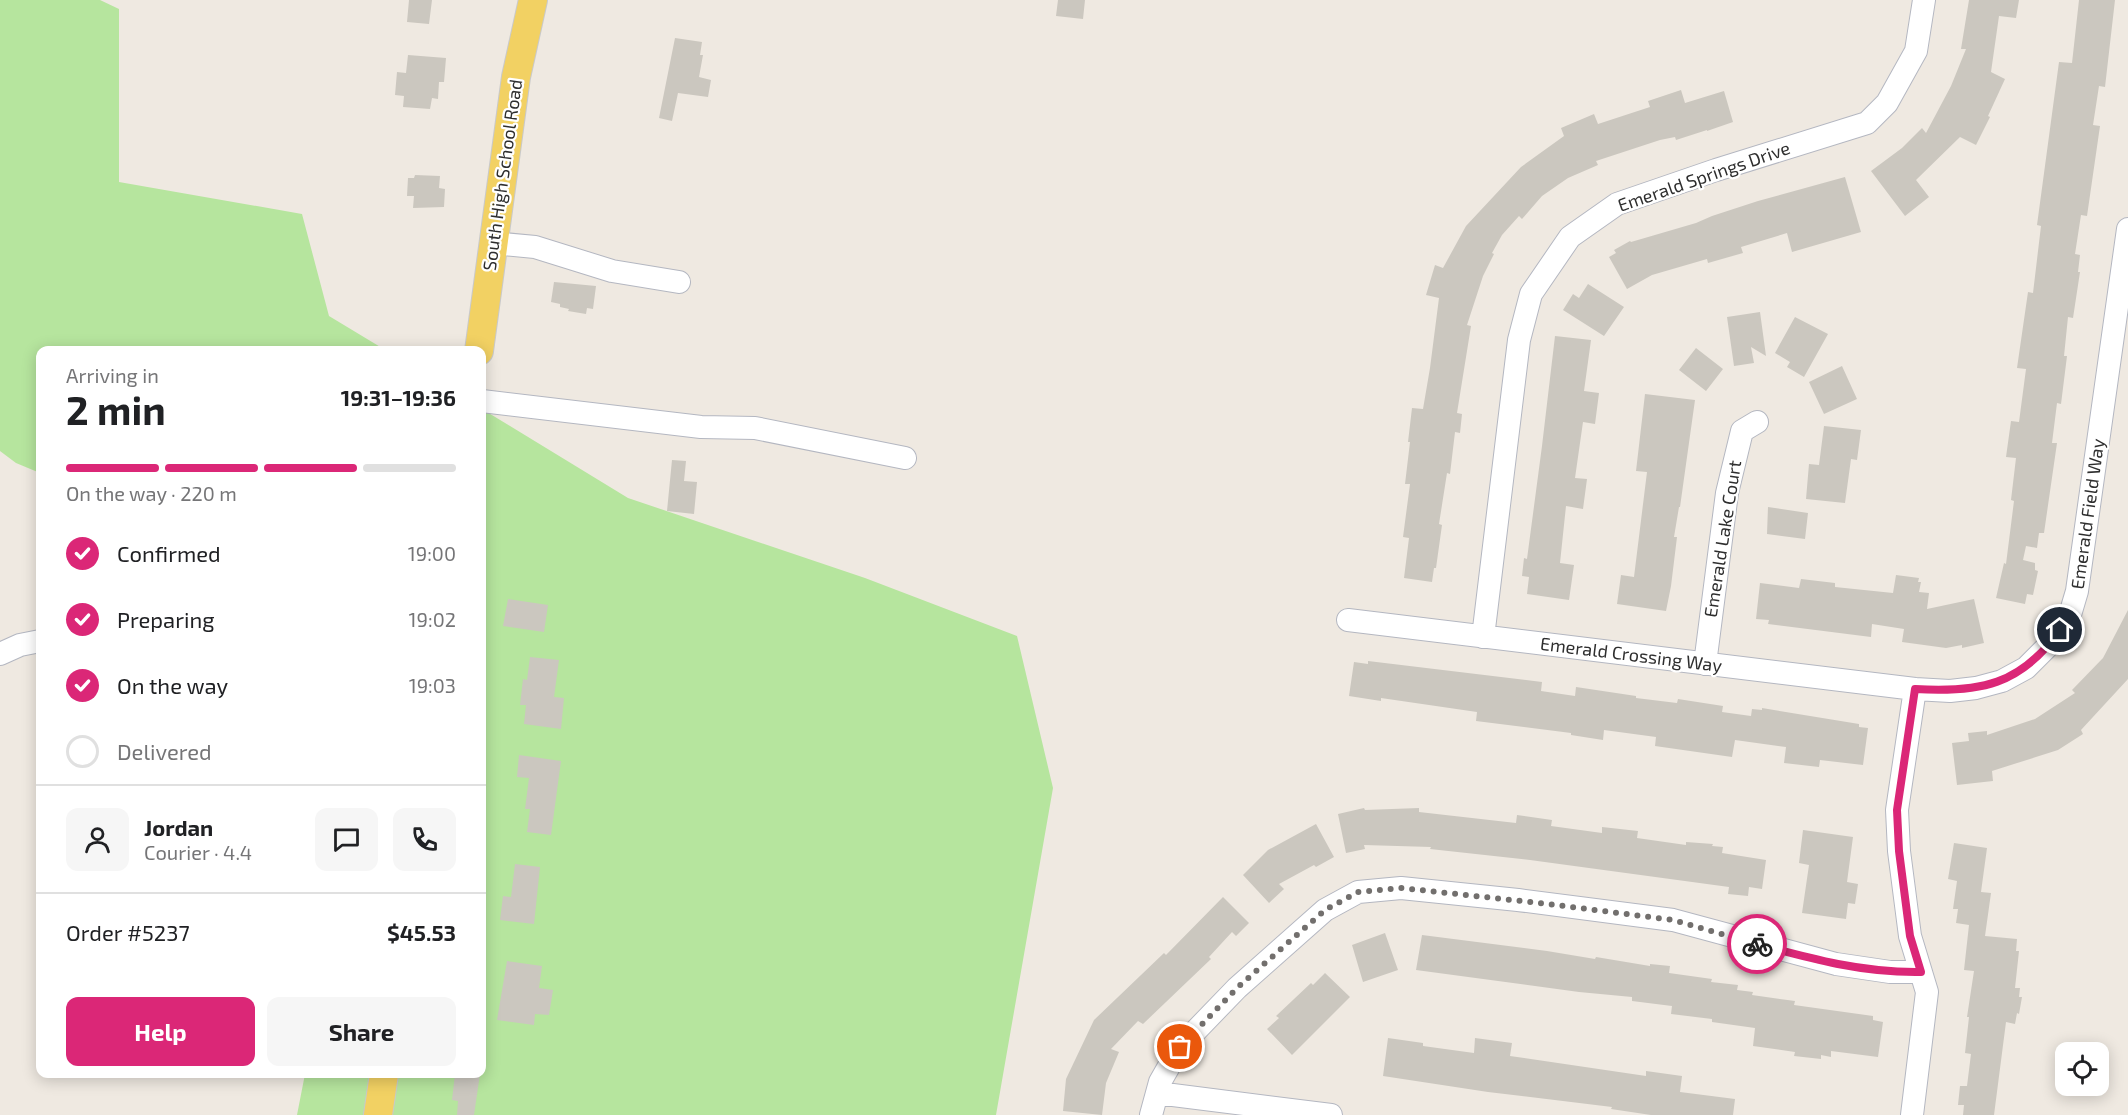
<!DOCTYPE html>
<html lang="en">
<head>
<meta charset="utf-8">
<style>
  body { margin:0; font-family:"Exo 2",sans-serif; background:#f6f6f6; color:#202124; height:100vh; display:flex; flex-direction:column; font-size:22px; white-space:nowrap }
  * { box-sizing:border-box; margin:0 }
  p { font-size:20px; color:#757577 }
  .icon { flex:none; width:33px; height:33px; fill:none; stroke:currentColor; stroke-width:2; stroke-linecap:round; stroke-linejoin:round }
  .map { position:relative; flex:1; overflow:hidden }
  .side { position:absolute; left:36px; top:346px; width:450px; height:732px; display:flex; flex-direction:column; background:#fff; border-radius:12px; box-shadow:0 3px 15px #0003 }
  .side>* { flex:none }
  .controls { position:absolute; left:2055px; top:1042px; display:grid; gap:12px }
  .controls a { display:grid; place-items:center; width:54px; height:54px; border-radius:12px; background:#fff; box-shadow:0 3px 15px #0003; font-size:30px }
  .pin { position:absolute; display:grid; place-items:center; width:51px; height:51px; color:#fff; margin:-26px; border:3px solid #fff; border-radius:50%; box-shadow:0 2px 6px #0007 }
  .courier { position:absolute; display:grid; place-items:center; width:60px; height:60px; margin:-30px; border:4px solid #db2777; border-radius:50%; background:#fff; color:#222; box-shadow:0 2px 8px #0007 }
  .headline em { font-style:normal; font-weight:700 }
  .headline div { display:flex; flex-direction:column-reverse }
  .headline { display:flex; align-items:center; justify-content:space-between; height:102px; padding:0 30px }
  h1 { font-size:39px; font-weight:700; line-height:45px }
  .bar { display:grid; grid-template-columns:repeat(4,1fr); gap:9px 6px; align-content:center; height:72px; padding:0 30px }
  .bar i { height:8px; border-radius:4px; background:#e0e0e0 }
  .bar .active { background:#db2777 }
  .bar p { grid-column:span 4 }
  .line { display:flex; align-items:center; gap:15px; padding:0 30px; border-top:2px solid #e0e0e0 }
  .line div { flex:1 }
  .round { display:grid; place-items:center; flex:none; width:63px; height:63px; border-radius:12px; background:#f6f6f6 }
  ol { padding:0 30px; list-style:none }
  li { display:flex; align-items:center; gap:18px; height:66px }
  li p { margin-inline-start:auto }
  li .icon { padding:6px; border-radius:50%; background:#db2777; color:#fff; stroke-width:4 }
  li:last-child { color:#757577 }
  li i { width:33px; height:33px; border:3px solid #e0e0e0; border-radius:50% }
  .cta { display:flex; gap:12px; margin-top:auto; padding:12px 30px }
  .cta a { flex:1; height:69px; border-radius:12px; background:#db2777; color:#fff; font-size:24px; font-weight:700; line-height:69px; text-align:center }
  .cta a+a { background:#f6f6f6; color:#202124 }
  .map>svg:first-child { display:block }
  .green { fill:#b6e59e }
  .building { fill:#cbc7bf }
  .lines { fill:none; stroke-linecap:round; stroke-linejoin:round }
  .minor-casing { stroke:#b4b7c1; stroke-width:24 }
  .major-casing { stroke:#c9c9c9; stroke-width:30 }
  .minor { stroke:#fff; stroke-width:22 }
  .major { stroke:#f2d163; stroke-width:28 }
  .done { stroke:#726f6d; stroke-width:6; stroke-dasharray:0 10.8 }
  .route { stroke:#db2777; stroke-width:8 }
  .labels { text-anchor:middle; stroke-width:4.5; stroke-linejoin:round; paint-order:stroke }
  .street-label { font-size:18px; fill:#2e2e2e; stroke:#fff }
</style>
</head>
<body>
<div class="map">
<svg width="2128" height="1115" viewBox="0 0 2128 1115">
  <rect width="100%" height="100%" fill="#efe9e1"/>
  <path class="green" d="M0,0H100L119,9V182L302,214L329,316L387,351H40V473L16,463L0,451Z
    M482,409L628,498L865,578L1017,636L1053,788L996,1115H297L305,1074H482Z"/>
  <path class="building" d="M409,0H432L429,24L407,22Z
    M1058,0H1085L1083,19L1056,16Z
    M1969,0H2019L2016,18L1999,16L1991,72L2005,79L1988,116L1990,117L1976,145L1960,137L1916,180L1929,197L1905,216L1871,171L1902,148L1922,128L1926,133L1951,86L1966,49H1961Z
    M2079,0H2115L2105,87L2099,86L2093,125L2100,126L2087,216L2081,215L2075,254L2080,255L2078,272H2080L2073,318L2068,317L2064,356H2067L2061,404L2057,403L2052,443H2057L2044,533H2039L2037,548L2026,546L2023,560L2035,563V570L2038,571L2033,595L2027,594L2025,604L1996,598L2004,563L2006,564L2014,501L2011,500L2016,458L2006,457L2011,421L2019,422L2026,369L2017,368L2028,292L2033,293L2041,226L2037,225L2059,62L2072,63Z
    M675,38L702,42L700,55H703L699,77L711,80L708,97L678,93L672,121L659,118Z
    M408,55L446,58L444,82H439L438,99L432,98L430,109L403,107L404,96L395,95L397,72L406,73Z
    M1681,90L1685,103L1724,91L1733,122L1707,131V130L1676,140L1675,137L1660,140L1596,161L1598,165L1568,178L1542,196L1522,219L1519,216L1502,235L1492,253L1494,254L1483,276L1467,325L1471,326L1457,413L1462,414L1460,433L1455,432L1450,474L1447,473L1439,524L1442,525L1436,568H1434L1432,582L1404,578L1409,538L1403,537L1410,484H1405L1410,442H1408L1412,408L1423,409L1430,368L1439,298L1426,295L1435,265L1443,268L1466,226L1521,167L1564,136L1561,128L1594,114L1598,124L1650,107L1648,101Z
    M415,175L440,176L439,188L445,189L444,207L413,208L414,196H407L408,178H414Z
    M1845,177L1861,232L1792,252L1787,233L1741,247L1743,253L1708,263L1707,259L1652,275L1627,289L1609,257L1616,253L1614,250L1630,241L1631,242L1696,223L1712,216L1758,201Z
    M554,282L596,286L593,309L587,308L586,314L568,311L569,309L560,307V304L551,302Z
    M1588,284L1624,307L1604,336L1563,310L1573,294L1579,298Z
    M1760,312L1766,356L1751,347L1754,363L1734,366L1727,317Z
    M1795,317L1828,334L1804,377L1787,367L1790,362L1775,353Z
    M1555,336L1591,340L1584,391L1599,393L1595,424L1583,422L1575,478L1587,479L1583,509L1566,506L1560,563L1574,565L1569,600L1527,594L1529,577L1522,576L1524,558L1527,559L1542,446Z
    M1696,348L1723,369L1706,391L1679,370Z
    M1842,366L1857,399L1824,414L1809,382Z
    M1645,394L1695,400L1680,507H1679L1674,537H1677L1671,586L1666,611L1617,604L1621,575L1634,577L1647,472L1636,471Z
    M1824,426L1861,430L1857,460L1851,459L1845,503L1806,499L1809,464L1819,465Z
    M672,460L686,461L684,481L697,482L694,514L667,511Z
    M1768,507L1808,513L1805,539L1767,534Z
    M1896,575L1919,578L1918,582H1921L1919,592L1929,593L1927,609L1974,599L1984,643L1962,648V645L1946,648L1902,642L1904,629L1872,624L1871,637L1768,624L1769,620L1756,619L1760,583L1799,588L1801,579L1835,583V587L1893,593Z
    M508,599L548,605L544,632L503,626Z
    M2128,610V679L2081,730L2083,734L2058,750L1992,771L1993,781L1957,785L1952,743L1969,741L1968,733L1987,731V735L2035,719L2075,693L2072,690L2103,658Z
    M530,657L559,660L554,697L564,698L561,729L524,724L526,705H520L523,679L527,680Z
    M1368,661L1542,682L1541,691L1575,696L1576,687L1636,696V698L1677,703L1678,699L1723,706L1722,712L1751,716L1752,709L1762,710V708L1859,724V727L1868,728L1863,765L1820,760L1819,767L1784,763L1786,747L1735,740L1732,757L1655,746L1656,737L1604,730L1603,740L1571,735V733L1476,721L1477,712L1381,698V701L1349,696L1354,662L1368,664Z
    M519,755L561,761L551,835L527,832L530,809H525L529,778L517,777Z
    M1364,808L1365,810L1419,808V812L1516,823L1517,815L1552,820L1551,826L1602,833V827L1638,831L1637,838L1686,845V842L1713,844L1712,846L1723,847L1722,853L1766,860L1762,889L1749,887L1748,896L1728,894L1729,887L1530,860L1430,849L1431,847L1364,845L1365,849L1346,853L1338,814Z
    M1316,824L1334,857L1316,867L1314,865L1279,884L1284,889L1269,903L1243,875L1268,850Z
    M1803,830L1853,837L1847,882L1858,884L1855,904L1848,903L1846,919L1802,913L1809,865L1799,863Z
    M1954,843L1987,848L1981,892L1991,893L1985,936L2017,939L2016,951H2019L2015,988H2020L2019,997H2022L2019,1014L2017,1013L2015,1024L2006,1022L1994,1115H1963L1964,1105H1958L1960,1086H1967L1971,1054L1965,1053L1969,1017H1967L1974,971L1964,970L1969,925L1956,923L1958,909H1953L1957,881L1948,879Z
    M515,864L540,867L534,924L500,920L503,896L511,897Z
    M1223,897L1249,923L1236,936L1232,932L1209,957L1211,959L1143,1024L1138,1021L1111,1049L1119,1052L1106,1083L1102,1115L1063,1111L1066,1079L1094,1020L1164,953L1166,955Z
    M1385,933L1398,970L1363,982L1352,945Z
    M1422,935L1547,951L1595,959L1596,957L1650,966V964L1670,966L1669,973L1712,979L1711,982L1738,985L1737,990L1753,992L1752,995L1795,1001L1794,1005L1873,1016V1020L1883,1022L1878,1057L1831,1051V1057L1821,1055V1059L1794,1056L1795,1052L1753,1046L1755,1028L1712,1022V1019L1671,1014L1672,1006L1632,1001V997L1579,992L1416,970Z
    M507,961L542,966L539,988L553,990L549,1015L535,1014L534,1025L497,1020Z
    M1325,973L1350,997L1292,1055L1267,1029L1279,1018L1276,1016L1311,983L1313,985Z
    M1388,1038L1423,1043V1046L1474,1053L1475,1038L1512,1043L1510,1056L1646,1076V1071L1682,1076L1680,1092L1735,1099L1733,1115H1651L1611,1109L1612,1107L1488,1092L1383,1076Z
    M455,1074H480L474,1115H457L458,1101L452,1100Z"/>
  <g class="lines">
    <g class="minor-casing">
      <path id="minor" d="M493,243L535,247L612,271L679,282
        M482,401L701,427L755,428L905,458
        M1348,620L1915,689L1950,691L1976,688L2002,681L2026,668L2052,642L2069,618L2077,591L2128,229
        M1483,637L1519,340L1531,294L1570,237L1617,204L1716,170L1867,123L1887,103L1916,51L1924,0
        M0,654L20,645L40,641
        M1705,664L1727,493L1742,431L1757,422
        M1157,1093L1331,1115
        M1151,1115L1160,1082L1180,1047L1237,988L1325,910L1358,892L1401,888L1518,900L1673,920L1836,964L1890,972H1921
        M1912,1115L1927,992L1910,936L1899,851L1897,810L1915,689"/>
    </g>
    <g class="major-casing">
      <path id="major" d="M479,351L516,77L533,0
        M378,1115L384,1074"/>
    </g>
    <use href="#minor" class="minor"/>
    <use href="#major" class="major"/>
  </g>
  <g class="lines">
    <path class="done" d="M1180,1047L1237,988L1325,910L1358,892L1401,888L1540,903L1673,920L1757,944"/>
    <path class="route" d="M1757,944C1811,959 1864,973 1921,972L1910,936L1899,851L1897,810L1915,689C1980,693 2021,685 2060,630"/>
  </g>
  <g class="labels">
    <g class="street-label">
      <text transform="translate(503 175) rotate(-82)" y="6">South High School Road</text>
      <text transform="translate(1704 177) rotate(-19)" y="6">Emerald Springs Drive</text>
      <text transform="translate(2088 514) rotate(-82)" y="6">Emerald Field Way</text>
      <text transform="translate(1723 539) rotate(-81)" y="6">Emerald Lake Court</text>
      <text transform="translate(1631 655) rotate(7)" y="6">Emerald Crossing Way</text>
    </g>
  </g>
</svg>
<div class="controls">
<a><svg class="icon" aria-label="locate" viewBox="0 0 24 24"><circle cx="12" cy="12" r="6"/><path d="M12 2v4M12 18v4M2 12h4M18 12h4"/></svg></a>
</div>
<div class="pin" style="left:1180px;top:1047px;background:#ea580c"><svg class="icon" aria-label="bag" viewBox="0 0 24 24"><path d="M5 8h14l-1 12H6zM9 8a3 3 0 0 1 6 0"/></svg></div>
<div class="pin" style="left:2060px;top:630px;background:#1f2937"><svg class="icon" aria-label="home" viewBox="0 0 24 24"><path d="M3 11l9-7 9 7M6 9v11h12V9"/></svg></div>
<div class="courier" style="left:1757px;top:944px"><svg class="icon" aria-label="bike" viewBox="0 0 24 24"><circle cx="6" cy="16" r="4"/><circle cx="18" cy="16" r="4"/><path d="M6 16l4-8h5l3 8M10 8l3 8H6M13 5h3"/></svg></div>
<section class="side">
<div class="headline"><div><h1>2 min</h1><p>Arriving in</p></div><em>19:31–19:36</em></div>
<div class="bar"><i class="active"></i><i class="active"></i><i class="active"></i><i></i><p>On the way · 220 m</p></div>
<ol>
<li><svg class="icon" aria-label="check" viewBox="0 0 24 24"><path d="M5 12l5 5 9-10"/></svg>Confirmed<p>19:00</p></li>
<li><svg class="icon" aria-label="check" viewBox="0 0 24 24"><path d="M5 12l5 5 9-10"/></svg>Preparing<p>19:02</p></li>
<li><svg class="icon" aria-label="check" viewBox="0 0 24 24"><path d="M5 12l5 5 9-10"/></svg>On the way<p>19:03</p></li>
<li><i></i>Delivered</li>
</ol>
<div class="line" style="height:108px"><a class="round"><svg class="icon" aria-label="person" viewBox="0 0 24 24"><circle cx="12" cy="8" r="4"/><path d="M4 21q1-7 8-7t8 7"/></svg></a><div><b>Jordan</b><p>Courier · 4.4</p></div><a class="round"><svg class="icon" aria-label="chat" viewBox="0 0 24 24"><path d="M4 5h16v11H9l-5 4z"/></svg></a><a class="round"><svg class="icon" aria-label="phone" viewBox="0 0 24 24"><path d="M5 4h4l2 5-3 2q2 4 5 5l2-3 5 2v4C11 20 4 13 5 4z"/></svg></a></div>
<div class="line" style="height:78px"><div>Order #5237</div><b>$45.53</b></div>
<div class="cta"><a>Help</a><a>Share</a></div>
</section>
</div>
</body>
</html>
